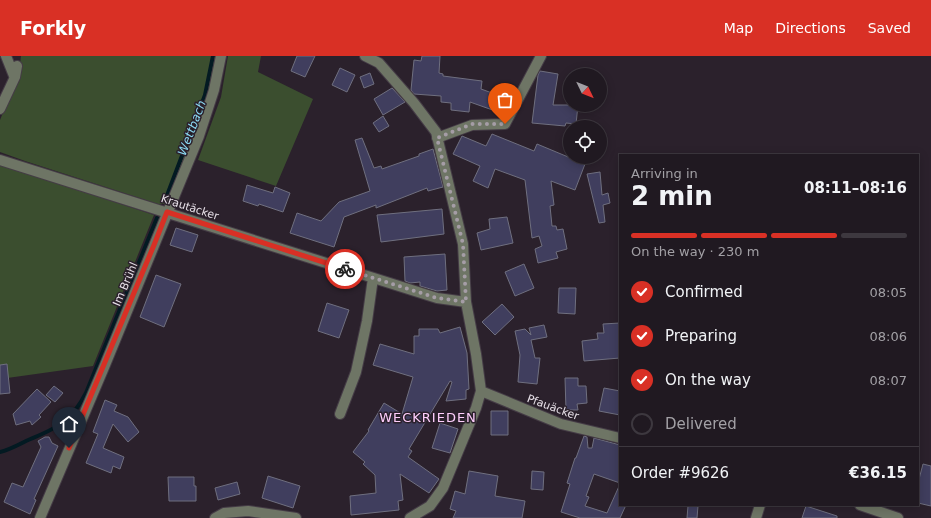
<!DOCTYPE html>
<html lang="en">
<head>
<meta charset="utf-8">
<style>
  body { margin:0; font-family:"DejaVu Sans",sans-serif; background:#2d262e; color:#f1f3f6; height:100vh; display:flex; flex-direction:column; font-size:15px; white-space:nowrap }
  * { box-sizing:border-box; margin:0 }
  p { font-size:13px; color:#a2a0a5 }
  .icon { flex:none; width:22px; height:22px; fill:none; stroke:currentColor; stroke-width:2; stroke-linecap:round; stroke-linejoin:round }
  .map { position:relative; flex:1; overflow:hidden }
  .drawer { position:absolute; left:619px; top:98px; width:300px; height:352px; display:flex; flex-direction:column; background:#201921; border-radius:0px; box-shadow:0 2px 10px #0003,0 0 0 1px #3d383f }
  .drawer>* { flex:none }
  .needle { width:26px; rotate:133deg }
  .fabs { position:absolute; left:563px; top:12px; display:grid; gap:8px }
  .fabs a { display:grid; place-items:center; width:44px; height:44px; border-radius:50%; background:#201921; box-shadow:0 2px 10px #0003,0 0 0 1px #3d383f; font-size:20px }
  .pin { position:absolute; display:grid; place-items:center; width:34px; height:34px; color:#fff; margin:-41px -17px; border-radius:50% 50% 50% 0; rotate:-45deg; box-shadow:0 0 4px #0007 }
  .pin .icon { rotate:45deg }
  .courier { position:absolute; display:grid; place-items:center; width:40px; height:40px; margin:-20px; border:3px solid #d93025; border-radius:50%; background:#fff; color:#222; box-shadow:0 1px 5px #0007 }
  .summary em { font-style:normal; font-weight:700 }
  .summary div { display:flex; flex-direction:column-reverse }
  .summary { display:flex; align-items:center; justify-content:space-between; height:68px; padding:0 12px }
  h1 { font-size:26px; font-weight:700; line-height:30px }
  .bar { display:grid; grid-template-columns:repeat(4,1fr); gap:6px 4px; align-content:center; height:48px; padding:0 12px }
  .bar i { height:5px; border-radius:3px; background:#3d383f }
  .bar .on { background:#d93025 }
  .bar p { grid-column:span 4 }
  .line { display:flex; align-items:center; gap:10px; padding:0 12px; border-top:1px solid #3d383f }
  .line div { flex:1 }
  ol { padding:0 12px; list-style:none }
  li { display:flex; align-items:center; gap:12px; height:44px }
  li p { margin-inline-start:auto }
  li .icon { padding:4px; border-radius:50%; background:#d93025; color:#fff; stroke-width:4 }
  li:last-child { color:#a2a0a5 }
  li i { width:22px; height:22px; border:2px solid #3d383f; border-radius:50% }
  header { display:flex; align-items:center; gap:24px; box-sizing:border-box; height:56px; padding:0 20px; background:#d93025; color:#fff }
  header strong { font-size:19px }
  nav { display:flex; gap:22px; margin-inline-start:auto; font-size:14px }
  .map>svg:first-child { display:block }
  .green { fill:#3b4e2f }
  .lines { fill:none; stroke-linecap:round; stroke-linejoin:round }
  .stream { stroke:#031a22; stroke-width:4 }
  .building { fill:#403e5e; stroke:#6f6f7f }
  .minor-casing { stroke:#453c46; stroke-width:12 }
  .minor { stroke:#6e7565; stroke-width:10 }
  .done { stroke:#a59da6; stroke-width:4; stroke-dasharray:0 7.2 }
  .route { stroke:#d93025; stroke-width:5 }
  .labels { text-anchor:middle; stroke-width:3; stroke-linejoin:round; paint-order:stroke }
  .street-label { font-size:11px; fill:#e7e0e8; stroke:#2b212c }
  .water-label { font-size:12px; font-style:italic; fill:#8ad9f3; stroke:#2b212c }
  .quarter-label { font-size:13px; letter-spacing:1px; fill:#fecefc; stroke:#2b212c }
</style>
</head>
<body>
<header>
<strong>Forkly</strong>
<nav><a>Map</a><a>Directions</a><a>Saved</a></nav>
</header>
<div class="map">
<svg width="931" height="462" viewBox="0 0 931 462">
  <rect width="100%" height="100%" fill="#2b212c"/>
  <path class="green" d="M21,0H220L218,12L170,148H158L25,105L0,96V64L19,17Z
    M228,0H261L258,16L313,43L276,130L198,104L221,41Z
    M0,108L154,159L93,310L0,323Z"/>
  <g class="lines">
    <path class="stream" d="M166,142L205,39L213,0
      M0,396C9,394 18,389 26,385C56,372 70,368 86,337L157,162"/>
  </g>
  <path class="building" d="M297,0H315L305,21L291,15Z
    M422,0H440L439,17L443,18V20L482,25L481,33L506,42L501,57L470,46L469,56L451,54V47L441,46V40L414,38L411,34L414,4L421,5Z
    M340,12L355,19L347,36L332,29Z
    M540,15L558,18L553,49H578L576,68L566,67L565,70L532,67L538,19Z
    M370,17L374,28L364,32L360,21Z
    M392,32L405,46L383,59L374,43Z
    M383,60L389,70L379,76L373,67Z
    M492,78L534,95L537,88L585,108L575,134L551,125L554,149L550,150L552,170H556L557,174L563,173L567,193L556,196L558,202L538,207L535,193L542,190L539,180L532,182L525,124L495,113L488,132L473,125L480,110L453,98L462,80L486,90Z
    M362,82L374,112L381,110L382,113L419,100V98L433,93L443,131L428,135L427,132L376,152V149L344,161L334,191L290,177L297,157L321,165L339,146L370,135L355,84Z
    M600,116L602,139L608,137L610,147L603,149L605,166L599,167L587,118Z
    M247,129L273,137L275,131L290,137L283,156L259,148L258,150L243,145Z
    M442,153L444,178L381,186L377,159Z
    M507,161L513,187L481,194L477,177L490,173L489,163Z
    M176,172L198,179L192,196L170,189Z
    M445,198L447,234L437,235L420,230V226L410,227L405,225L404,201Z
    M524,208L534,232L515,240L505,216Z
    M156,219L181,228L164,271L140,261Z
    M559,232H576L575,258L558,257Z
    M327,247L349,254L339,282L318,275Z
    M502,248L514,261L495,279L482,266Z
    M620,267V302L584,305L582,285L598,283L597,277H604L603,268Z
    M544,269L547,281L531,284L535,302H540L537,328L518,326L520,299L515,275L525,273L531,279L529,272Z
    M460,271L467,297L469,333L466,334V343L446,345L452,326L450,325L409,393L412,395L408,401L439,423L429,437L400,418L403,444L398,445L399,454L351,459L350,440L376,437L375,419L363,408L365,406L353,396L369,375L368,374L384,347L402,358L413,321L373,309L380,288L414,298V280H419V273H438L440,277Z
    M7,308L10,337L0,338V309Z
    M565,322H578V330H586L587,347L577,348L578,354H566Z
    M54,330L63,337L55,346L46,339Z
    M604,332L620,335V359L599,355Z
    M37,333L51,346L39,359L41,361L32,369L30,365L16,369L13,358Z
    M105,344L117,349L114,355L128,361L139,376L128,386L113,368L103,392L124,401L120,413L113,410L111,417L86,407L98,378L93,376Z
    M491,355H508V379H491Z
    M440,367L458,373L450,397L432,392Z
    M584,380L587,381L588,392H592L594,382L620,389V427L594,418L586,440L589,441L585,450L607,457L620,428V449H626L620,462H580L561,456L570,428L567,427L575,402H576Z
    M45,381H49L52,387L58,390L34,443L36,444L30,458L4,446L12,427L23,431L41,391L38,385Z
    M923,408L931,410V450L918,447V427Z
    M469,415L498,420L495,440L525,445L522,462H453L456,455L450,453L455,435L465,438Z
    M532,415L544,416L543,434L531,433Z
    M268,420L300,430L293,452L262,442Z
    M168,421H194V430H196V445H169Z
    M237,426L240,438L218,444L215,432Z
    M688,450H698L697,462H687Z
    M806,450L837,460V462H802Z"/>
  <g class="lines">
    <g class="minor-casing">
      <path id="minor" d="M6,0L14,20
        M365,0L379,7L414,47L436,76L463,188L466,246L476,298L481,335L476,352L443,432L430,450L410,462
        M0,53L15,21L17,10
        M437,82L472,69L505,68L541,0
        M0,104L437,242L466,246
        M481,335L561,368L620,382
        M340,358L356,316L367,265L373,222
        M860,449L898,462
        M40,462L105,309L199,80L214,34L221,0
        M215,462L224,457L248,455L296,462
        M756,462L760,449"/>
    </g>
    <use href="#minor" class="minor"/>
  </g>
  <g class="lines">
    <path class="done" d="M345,213L437,242L466,246L463,188L437,82L472,68H505"/>
    <path class="route" d="M69,392L154,189L167,156L345,213"/>
  </g>
  <g class="labels">
    <g class="street-label">
      <text transform="translate(190 151) rotate(18)" y="4">Krautäcker</text>
      <text transform="translate(125 228) rotate(-67)" y="4">Im Brühl</text>
      <text transform="translate(553 351) rotate(20)" y="4">Pfauäcker</text>
    </g>
    <g class="water-label">
      <text transform="translate(192 72) rotate(-69)" y="4">Wettbach</text>
    </g>
    <g class="quarter-label">
      <text x="428" y="366">WECKRIEDEN</text>
    </g>
  </g>
</svg>
<div class="fabs">
<a><svg class="needle" viewBox="-14 -14 28 28"><path d="M0-13l5 13h-10z" fill="#e53935"/><path d="M0 13l5-13h-10z" fill="#a2a0a5"/></svg></a>
<a><svg class="icon" aria-label="locate" viewBox="0 0 24 24"><circle cx="12" cy="12" r="6"/><path d="M12 2v4M12 18v4M2 12h4M18 12h4"/></svg></a>
</div>
<div class="pin" style="left:505px;top:68px;background:#ea580c"><svg class="icon" aria-label="bag" viewBox="0 0 24 24"><path d="M5 8h14l-1 12H6zM9 8a3 3 0 0 1 6 0"/></svg></div>
<div class="pin" style="left:69px;top:392px;background:#1f2937"><svg class="icon" aria-label="home" viewBox="0 0 24 24"><path d="M3 11l9-7 9 7M6 9v11h12V9"/></svg></div>
<div class="courier" style="left:345px;top:213px"><svg class="icon" aria-label="bike" viewBox="0 0 24 24"><circle cx="6" cy="16" r="4"/><circle cx="18" cy="16" r="4"/><path d="M6 16l4-8h5l3 8M10 8l3 8H6M13 5h3"/></svg></div>
<section class="drawer">
<div class="summary"><div><h1>2 min</h1><p>Arriving in</p></div><em>08:11–08:16</em></div>
<div class="bar"><i class="on"></i><i class="on"></i><i class="on"></i><i></i><p>On the way · 230 m</p></div>
<ol>
<li><svg class="icon" aria-label="check" viewBox="0 0 24 24"><path d="M5 12l5 5 9-10"/></svg>Confirmed<p>08:05</p></li>
<li><svg class="icon" aria-label="check" viewBox="0 0 24 24"><path d="M5 12l5 5 9-10"/></svg>Preparing<p>08:06</p></li>
<li><svg class="icon" aria-label="check" viewBox="0 0 24 24"><path d="M5 12l5 5 9-10"/></svg>On the way<p>08:07</p></li>
<li><i></i>Delivered</li>
</ol>
<div class="line" style="height:52px"><div>Order #9626</div><b>€36.15</b></div>
</section>
</div>
</body>
</html>
